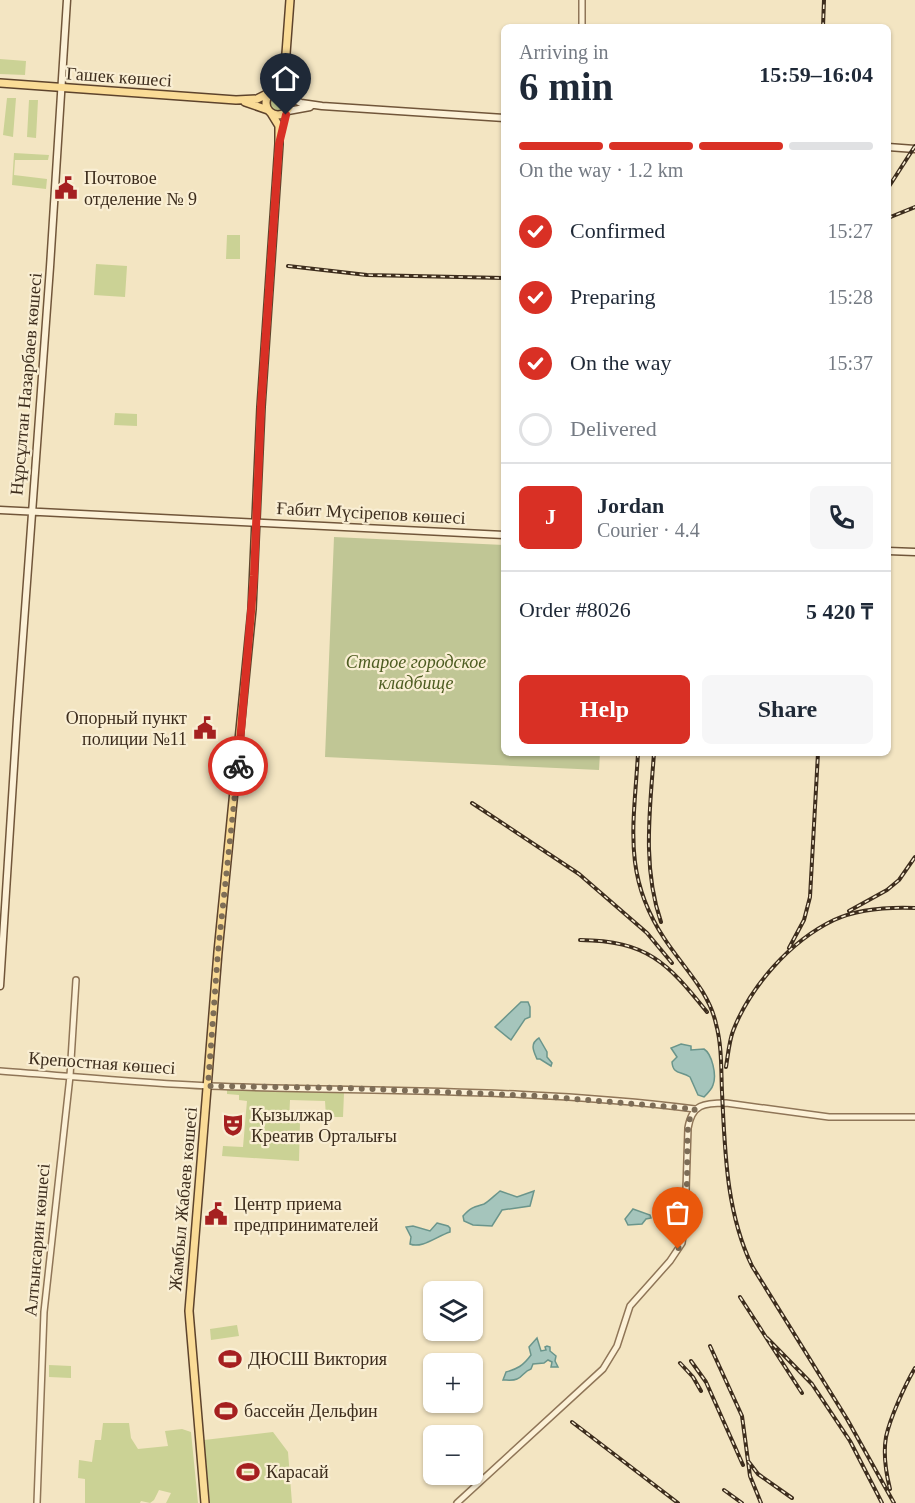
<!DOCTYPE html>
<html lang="en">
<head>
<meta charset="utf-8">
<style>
  body { margin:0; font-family:Georgia,serif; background:#f6f6f7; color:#1f2937; height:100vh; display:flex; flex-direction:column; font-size:22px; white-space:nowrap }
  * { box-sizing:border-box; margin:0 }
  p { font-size:20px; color:#747a83 }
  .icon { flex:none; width:33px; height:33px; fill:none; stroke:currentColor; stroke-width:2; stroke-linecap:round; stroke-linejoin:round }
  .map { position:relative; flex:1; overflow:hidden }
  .panel { position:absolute; left:501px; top:24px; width:390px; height:732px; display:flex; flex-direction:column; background:#fff; border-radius:9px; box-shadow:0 2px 4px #0004 }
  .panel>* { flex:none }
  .controls { position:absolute; left:423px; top:1281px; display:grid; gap:12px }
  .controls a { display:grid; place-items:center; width:60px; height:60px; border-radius:9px; background:#fff; box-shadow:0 2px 4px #0004; font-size:30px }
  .pin { position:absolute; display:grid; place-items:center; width:51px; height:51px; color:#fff; margin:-62px -26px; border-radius:50% 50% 50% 0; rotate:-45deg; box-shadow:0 0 6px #0007 }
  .pin .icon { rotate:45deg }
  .courier { position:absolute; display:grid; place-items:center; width:60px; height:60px; margin:-30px; border:4px solid #d93025; border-radius:50%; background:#fff; color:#222; box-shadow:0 2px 8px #0007 }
  .head em { font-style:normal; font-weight:600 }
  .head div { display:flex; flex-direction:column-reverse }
  .head { display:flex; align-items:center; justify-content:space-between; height:102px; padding:0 18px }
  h1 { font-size:39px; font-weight:600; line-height:45px }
  .bar { display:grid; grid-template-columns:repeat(4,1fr); gap:9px 6px; align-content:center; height:72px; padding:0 18px }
  .bar i { height:8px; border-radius:4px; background:#e0e1e3 }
  .bar .on { background:#d93025 }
  .bar p { grid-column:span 4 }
  .line { display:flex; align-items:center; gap:15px; padding:0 18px; border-top:2px solid #e0e1e3 }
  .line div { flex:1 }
  .round { display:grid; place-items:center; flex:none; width:63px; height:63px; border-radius:9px; background:#f6f6f7 }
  ol { padding:0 18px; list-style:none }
  li { display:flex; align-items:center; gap:18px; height:66px }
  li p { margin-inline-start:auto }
  li .icon { padding:6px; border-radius:50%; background:#d93025; color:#fff; stroke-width:4 }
  li:last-child { color:#747a83 }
  li i { width:33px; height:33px; border:3px solid #e0e1e3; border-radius:50% }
  .button { display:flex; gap:12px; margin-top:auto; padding:12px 18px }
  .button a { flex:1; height:69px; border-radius:9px; background:#d93025; color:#fff; font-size:24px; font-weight:600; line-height:69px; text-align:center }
  .button a+a { background:#f6f6f7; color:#1f2937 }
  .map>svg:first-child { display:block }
  .green { fill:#cbd295 }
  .cemetery { fill:#c0c695 }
  .water { fill:#a5c5bc; stroke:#6a958b; stroke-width:1.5 }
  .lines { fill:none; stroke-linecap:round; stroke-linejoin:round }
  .tertiary-casing { stroke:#8f7557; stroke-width:8 }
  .secondary-casing { stroke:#71563a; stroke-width:9 }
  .primary-casing { stroke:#5d432c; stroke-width:10 }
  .tertiary { stroke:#fcf1d7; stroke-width:5 }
  .secondary { stroke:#fcf1d7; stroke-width:6 }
  .primary { stroke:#fadc97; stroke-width:7 }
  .rail-casing { stroke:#3d2d1d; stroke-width:4 }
  .rail { stroke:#f9eed3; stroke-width:1.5; stroke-dasharray:4.5; stroke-linecap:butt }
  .done { stroke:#7d6d57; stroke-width:6; stroke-dasharray:0 10.8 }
  .route { stroke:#d93025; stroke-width:8 }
  .labels { text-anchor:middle; stroke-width:4.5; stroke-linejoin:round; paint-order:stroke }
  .street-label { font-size:18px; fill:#3d2d1d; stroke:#f9eed3 }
  .poi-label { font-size:18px; fill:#3d2d1d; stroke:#f9eed3; text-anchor:start }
  .park-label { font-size:18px; font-style:italic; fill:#4d5c21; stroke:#f9eed3 }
</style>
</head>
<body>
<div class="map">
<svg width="915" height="1503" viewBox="0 0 915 1503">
  <rect width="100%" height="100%" fill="#f3e5c2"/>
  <path class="green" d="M0,59L26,61L25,75L0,74Z
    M268 103a10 10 0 1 1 20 0a10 10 0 1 1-20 0Z
    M7,98H16L13,137L3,135Z
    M29,100H38L36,138L27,137Z
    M14,153L49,155L48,160H15L14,175L47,179L46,189L12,185Z
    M227,235H240V259H226Z
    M96,264L127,266L125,297L94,295Z
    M115,413L137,414V426L114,425Z
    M227,1089L344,1093L343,1117H326L325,1101L290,1100L289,1121L300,1122L299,1161L222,1156L223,1146L243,1147L247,1101L239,1100V1095L227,1094Z
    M237,1325L239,1336L211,1340L210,1329Z
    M49,1365L71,1366V1378L49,1377Z
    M103,1423H129L131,1438L138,1449L168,1446L165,1431L182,1429L191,1432L198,1503H166L171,1493L159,1490L154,1500L150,1503L141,1501L140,1503H85V1479L78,1478L79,1460L92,1462L95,1440H101Z
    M273,1432L288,1452L292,1503H210L204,1440Z"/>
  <path class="cemetery" d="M334,537L504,545V753H600L599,770L325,757Z"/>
  <path class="water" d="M521,1002H528L530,1007V1017L525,1019L511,1040L495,1027Z
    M539,1038L547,1052V1057L552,1063L551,1066L540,1059H537C534,1052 529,1044 539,1038Z
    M681,1044L691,1046V1050L704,1049C712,1054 717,1075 713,1085C712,1089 707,1094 704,1097L698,1095L690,1077C681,1071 673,1075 672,1062L677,1057L671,1048Z
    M500,1191L517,1197L534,1191L530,1206L502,1210L492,1226L473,1225L464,1221L463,1216C471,1207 474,1207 484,1204C488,1202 495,1195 500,1191Z
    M633,1209L650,1215L651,1218L646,1219L642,1224L628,1225L625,1219Z
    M437,1223L448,1226L450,1228V1232C437,1236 422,1249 410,1244L411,1237L406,1227L413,1226L430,1231Z
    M537,1338L541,1351L546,1350L545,1347L547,1346L550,1347V1351L556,1356L555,1361L558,1367H551L552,1362L548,1360L544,1363L533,1364L531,1369C524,1371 523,1377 517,1379C513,1381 507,1380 503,1380L506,1372C517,1369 523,1366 531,1355L529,1347Z"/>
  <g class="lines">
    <g class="tertiary-casing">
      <path id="tertiary" d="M582,27V0
        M0,1071C69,1076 139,1083 209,1086C371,1092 534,1088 695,1109
        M37,1503L44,1312L70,1076L76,980
        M457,1503L603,1369L617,1346L630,1306L670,1261L682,1243L685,1221L688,1128C692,1104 704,1103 726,1103L829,1117H915"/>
    </g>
    <g class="secondary-casing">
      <path id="secondary" d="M289,97L301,103L322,106L504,118
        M288,111L310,107
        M888,147L915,149
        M0,510L504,535
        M888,551L915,552
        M0,986L17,719L50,267L67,0"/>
    </g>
    <g class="primary-casing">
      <path id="primary" d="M0,83L236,100L257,99L271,92
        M266 103a12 12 0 1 1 24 0a12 12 0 1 1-24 0Z
        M289,97L285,67L290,0
        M245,102L268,110
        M205,1503L189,1311L218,952L252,609L261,407L279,144V126L271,113"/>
    </g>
    <use href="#tertiary" class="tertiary"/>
    <use href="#secondary" class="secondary"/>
    <use href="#primary" class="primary"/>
    <g class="rail-casing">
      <path id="rail" d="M823,27L824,0
        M888,188L915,146
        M888,218L915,207
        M288,266L367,275L504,278
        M638,753C634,825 622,874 664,938C682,966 709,991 716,1024C722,1046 721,1069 722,1092C725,1151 726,1212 752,1266L847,1419L894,1503
        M654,753C650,809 642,867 661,922
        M472,803L579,874L647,933L672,963
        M849,911L887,890L899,880L915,857
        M580,940C647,941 667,962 707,1012
        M789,948L804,920L810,897L818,753
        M726,1067C728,1055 729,1042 733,1031C750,987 790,941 834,920C858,909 889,907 915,908
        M740,1297L802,1393
        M767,1338L812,1384L850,1441L882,1503
        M710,1346L742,1416L750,1476L761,1503
        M691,1361L706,1382L743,1465
        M680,1363L693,1377L701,1391
        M572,1422L678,1503
        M748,1461L758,1474L792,1498
        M890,1489C886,1473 883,1454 886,1437C890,1418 905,1385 915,1368
        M724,1490L742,1503"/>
    </g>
    <use href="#rail" class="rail"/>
  </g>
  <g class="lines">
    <path class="done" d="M238,766L218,952L208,1086L346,1088L540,1096L695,1109L690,1118L688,1128C686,1156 690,1228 678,1249"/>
    <path class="route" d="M238,766L254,576L261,407L279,144L286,115"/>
  </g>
  <defs>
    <g id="civic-bare" transform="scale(1.8)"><path d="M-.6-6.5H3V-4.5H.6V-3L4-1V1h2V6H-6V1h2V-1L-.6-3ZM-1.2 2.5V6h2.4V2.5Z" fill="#a52020" stroke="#f9eed3" stroke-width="2.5" paint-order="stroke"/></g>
    <g id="theatre-bare" transform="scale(1.8)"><path d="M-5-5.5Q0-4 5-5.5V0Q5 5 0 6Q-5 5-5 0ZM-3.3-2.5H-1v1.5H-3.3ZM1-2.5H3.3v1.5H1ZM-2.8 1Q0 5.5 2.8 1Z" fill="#a52020" stroke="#f9eed3" stroke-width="2.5" paint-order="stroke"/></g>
    <g id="stadium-bare" transform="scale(1.8)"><path d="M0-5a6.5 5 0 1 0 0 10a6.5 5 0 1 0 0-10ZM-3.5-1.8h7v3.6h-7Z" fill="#a52020" stroke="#f9eed3" stroke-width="2.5" paint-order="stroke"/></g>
  </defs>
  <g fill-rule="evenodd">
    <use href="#civic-bare" x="66" y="188"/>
    <use href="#civic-bare" x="205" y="728"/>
    <use href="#theatre-bare" x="233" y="1125"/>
    <use href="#civic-bare" x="216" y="1214"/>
    <use href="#stadium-bare" x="230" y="1359"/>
    <use href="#stadium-bare" x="226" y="1411"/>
    <use href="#stadium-bare" x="248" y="1472"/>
  </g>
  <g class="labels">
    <g class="street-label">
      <text transform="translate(119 77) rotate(4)" y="6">Гашек көшесі</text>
      <text transform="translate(26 384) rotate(-85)" y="6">Нұрсұлтан Назарбаев көшесі</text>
      <text transform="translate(371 513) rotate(3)" y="6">Ғабит Мүсірепов көшесі</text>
      <text transform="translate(102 1063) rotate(4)" y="6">Крепостная көшесі</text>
      <text transform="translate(183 1199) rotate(-85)" y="6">Жамбыл Жабаев көшесі</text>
      <text transform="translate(37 1240) rotate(-85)" y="6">Алтынсарин көшесі</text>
    </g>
    <g class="poi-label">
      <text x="84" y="184">Почтовое<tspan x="84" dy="21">отделение № 9</tspan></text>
      <text x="187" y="724" text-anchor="end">Опорный пункт<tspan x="187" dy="21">полиции №11</tspan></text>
      <text x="251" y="1121">Қызылжар<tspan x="251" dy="21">Креатив Орталығы</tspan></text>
      <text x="234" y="1210">Центр приема<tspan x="234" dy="21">предпринимателей</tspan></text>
      <text x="248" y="1365">ДЮСШ Виктория</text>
      <text x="244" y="1417">бассейн Дельфин</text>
      <text x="266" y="1478">Карасай</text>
    </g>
    <g class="park-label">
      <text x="416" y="668">Старое городское<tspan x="416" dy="21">кладбище</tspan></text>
    </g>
  </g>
</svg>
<div class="controls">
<a><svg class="icon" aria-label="layers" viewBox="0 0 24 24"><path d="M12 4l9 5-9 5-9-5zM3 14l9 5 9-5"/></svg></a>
<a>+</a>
<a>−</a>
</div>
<div class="pin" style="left:678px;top:1249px;background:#ea580c"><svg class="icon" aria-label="bag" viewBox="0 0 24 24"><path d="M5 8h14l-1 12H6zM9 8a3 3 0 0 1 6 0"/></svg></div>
<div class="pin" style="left:286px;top:115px;background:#1f2937"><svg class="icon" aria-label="home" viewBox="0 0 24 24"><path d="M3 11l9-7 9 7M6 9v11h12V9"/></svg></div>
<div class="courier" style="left:238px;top:766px"><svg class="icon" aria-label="bike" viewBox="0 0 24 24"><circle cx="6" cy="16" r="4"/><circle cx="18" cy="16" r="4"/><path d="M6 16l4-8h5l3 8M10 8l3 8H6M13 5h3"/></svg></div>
<section class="panel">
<div class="head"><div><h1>6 min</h1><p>Arriving in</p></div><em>15:59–16:04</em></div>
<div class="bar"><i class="on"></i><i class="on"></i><i class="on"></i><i></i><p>On the way · 1.2 km</p></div>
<ol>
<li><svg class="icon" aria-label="check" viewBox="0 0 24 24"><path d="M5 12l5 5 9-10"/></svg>Confirmed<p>15:27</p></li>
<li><svg class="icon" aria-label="check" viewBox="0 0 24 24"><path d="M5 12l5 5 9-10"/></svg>Preparing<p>15:28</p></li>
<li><svg class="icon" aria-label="check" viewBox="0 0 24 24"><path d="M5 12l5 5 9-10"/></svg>On the way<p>15:37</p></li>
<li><i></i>Delivered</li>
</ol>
<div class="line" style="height:108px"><b class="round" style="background:#d93025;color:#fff">J</b><div><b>Jordan</b><p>Courier · 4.4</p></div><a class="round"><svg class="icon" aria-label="phone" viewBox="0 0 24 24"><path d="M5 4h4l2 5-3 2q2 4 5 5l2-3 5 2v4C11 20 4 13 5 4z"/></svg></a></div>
<div class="line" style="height:78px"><div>Order #8026</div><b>5 420 ₸</b></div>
<div class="button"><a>Help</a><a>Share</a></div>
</section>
</div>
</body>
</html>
